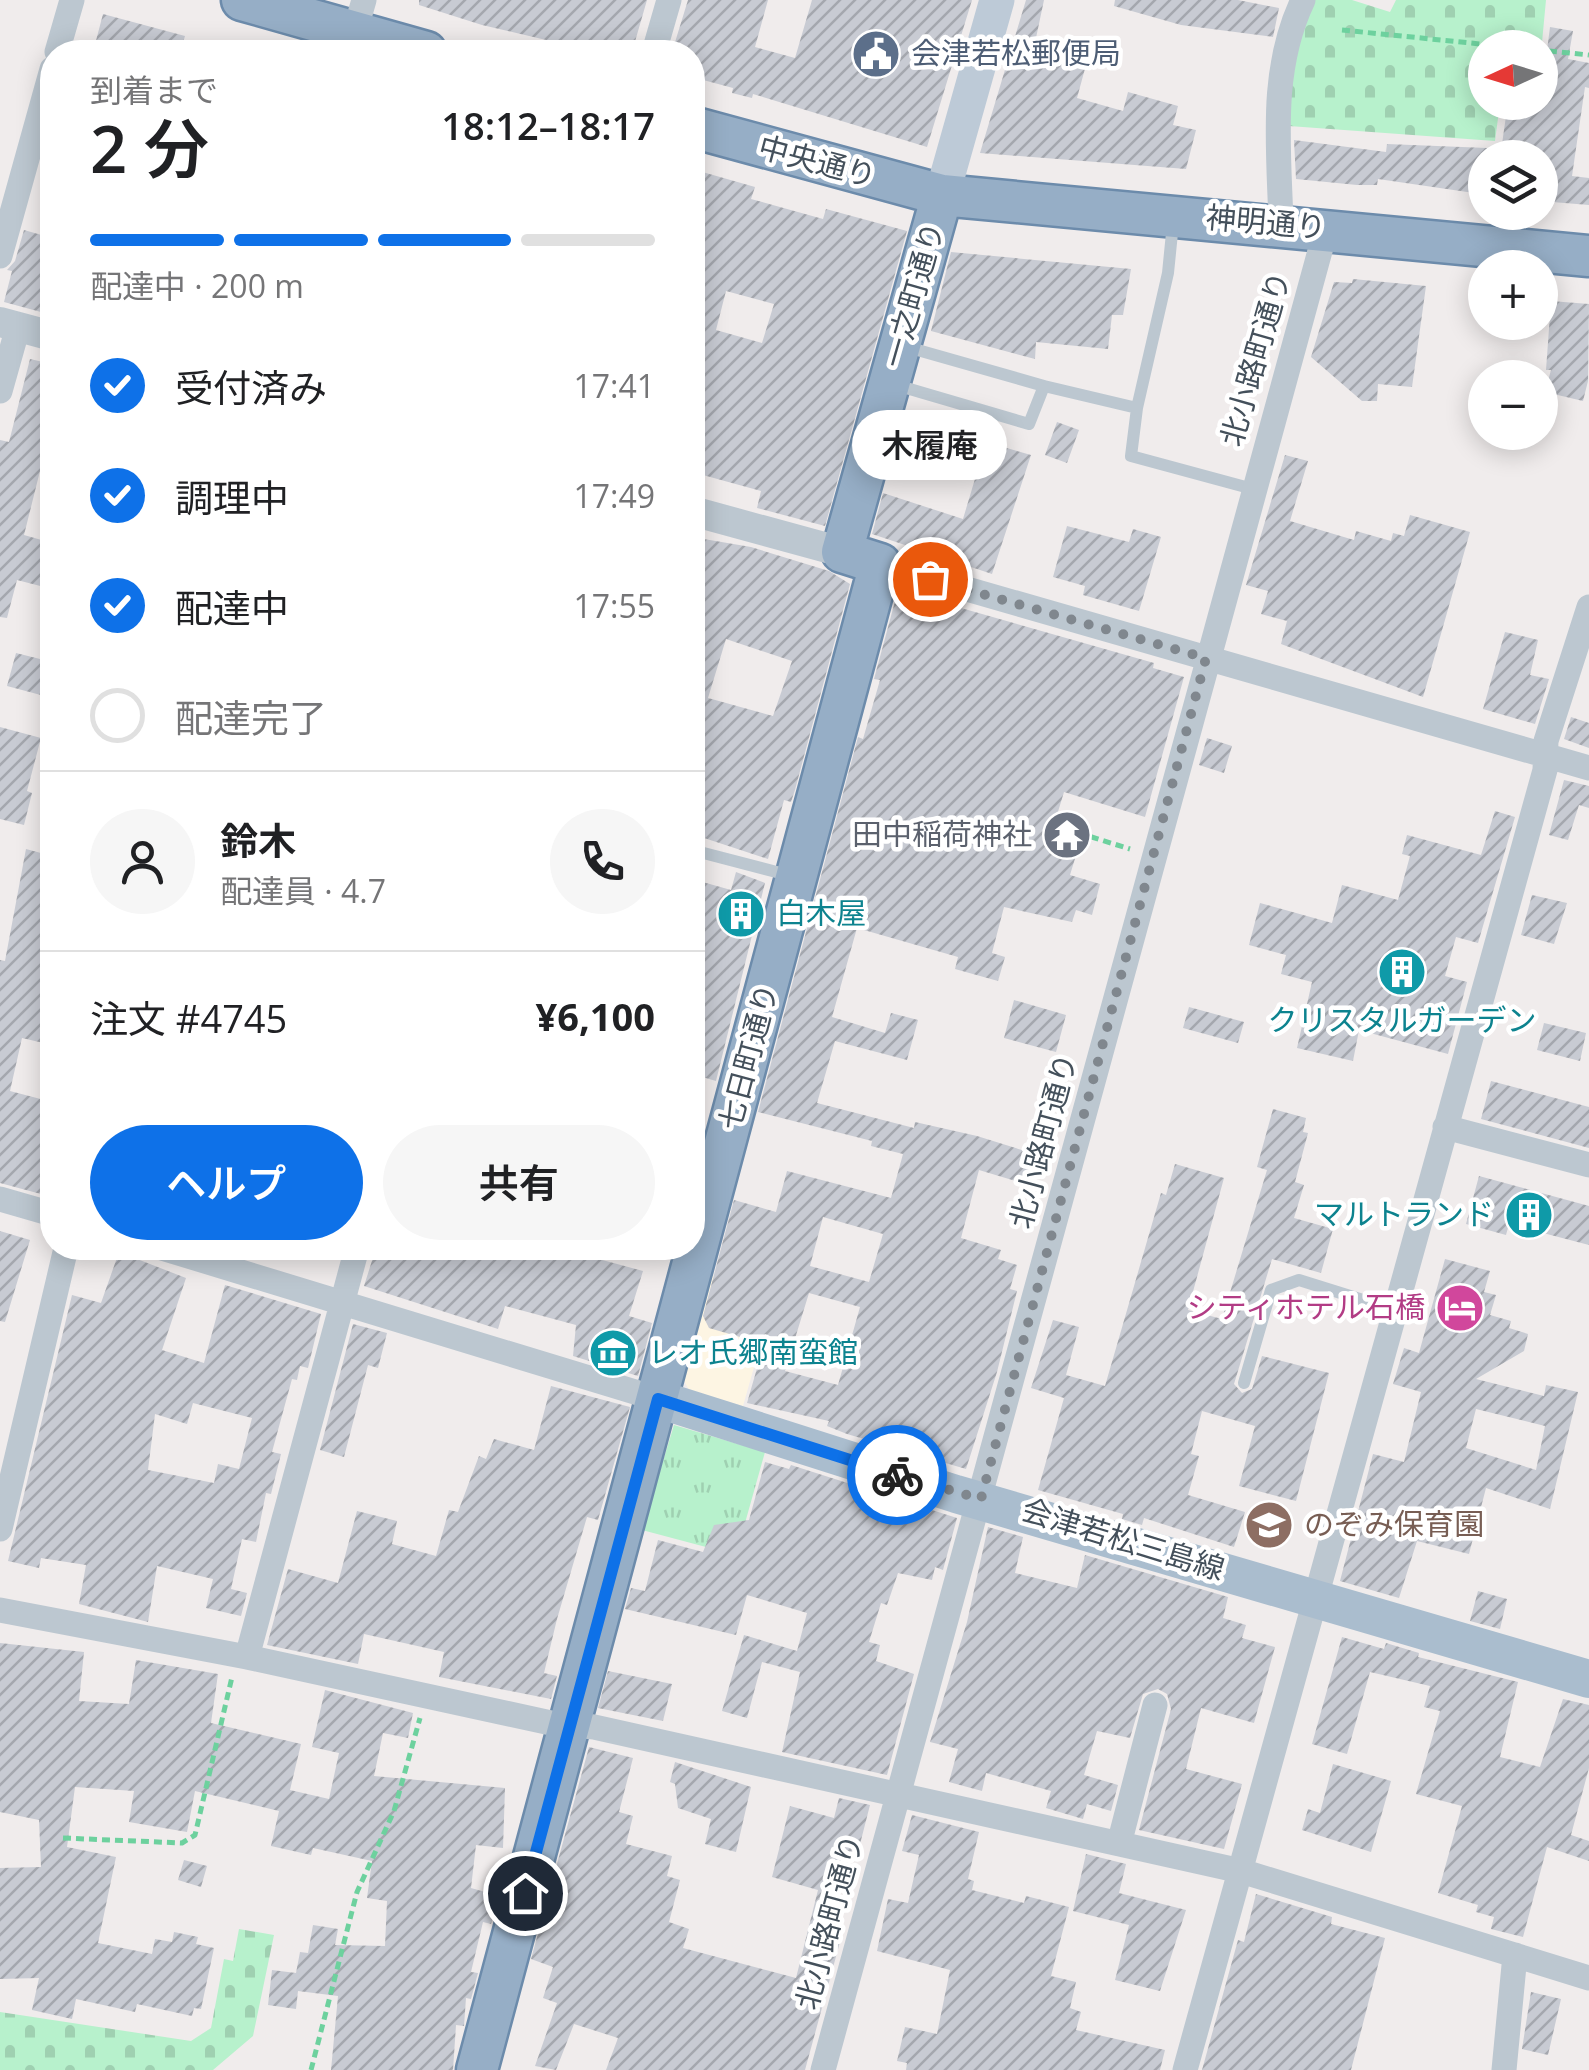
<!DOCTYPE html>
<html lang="ja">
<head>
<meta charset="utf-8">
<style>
  body { margin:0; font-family:"Open Sans","Noto Sans JP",sans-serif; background:#f6f6f6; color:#202124; height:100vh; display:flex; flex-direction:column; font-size:38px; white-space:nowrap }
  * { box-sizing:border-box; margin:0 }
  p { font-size:32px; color:#757577 }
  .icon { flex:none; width:55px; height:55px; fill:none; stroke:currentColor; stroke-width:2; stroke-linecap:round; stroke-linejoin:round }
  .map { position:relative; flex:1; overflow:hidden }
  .sheet { position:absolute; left:40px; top:40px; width:665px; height:1220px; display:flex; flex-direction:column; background:#fff; border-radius:40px; box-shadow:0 5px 25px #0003 }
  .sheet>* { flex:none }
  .needle { width:65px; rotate:266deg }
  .controls { position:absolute; left:1468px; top:30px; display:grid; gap:20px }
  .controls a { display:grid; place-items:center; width:90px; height:90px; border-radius:50%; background:#fff; box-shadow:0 5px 25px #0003; font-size:50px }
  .pin { position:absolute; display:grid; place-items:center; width:85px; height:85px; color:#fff; margin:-42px; border:5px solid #fff; border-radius:50%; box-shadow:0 2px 10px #0007 }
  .courier { position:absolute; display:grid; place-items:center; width:100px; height:100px; margin:-50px; border:8px solid #0e71e8; border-radius:50%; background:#fff; color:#222; box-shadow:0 2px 12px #0007 }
  .bubble { position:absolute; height:70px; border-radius:35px; background:#fff; box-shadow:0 5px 25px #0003; font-size:32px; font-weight:600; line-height:70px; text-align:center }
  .headline em { font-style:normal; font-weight:600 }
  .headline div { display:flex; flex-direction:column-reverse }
  .headline { display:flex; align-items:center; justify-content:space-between; height:170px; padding:0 50px }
  h1 { font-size:65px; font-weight:600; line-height:75px }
  .bar { display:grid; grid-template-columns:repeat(4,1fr); gap:15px 10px; align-content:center; height:120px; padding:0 50px }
  .bar i { height:12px; border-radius:8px; background:#e0e0e0 }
  .bar .on { background:#0e71e8 }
  .bar p { grid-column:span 4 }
  .line { display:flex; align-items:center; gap:25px; padding:0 50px; border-top:2px solid #e0e0e0 }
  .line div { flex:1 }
  .round { display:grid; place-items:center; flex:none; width:105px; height:105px; border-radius:52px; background:#f6f6f6 }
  ol { padding:0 50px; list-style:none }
  li { display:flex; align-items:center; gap:30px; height:110px }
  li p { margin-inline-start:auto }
  li .icon { padding:10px; border-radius:50%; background:#0e71e8; color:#fff; stroke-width:4 }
  li:last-child { color:#757577 }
  li i { width:55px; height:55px; border:5px solid #e0e0e0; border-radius:50% }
  .action { display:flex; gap:20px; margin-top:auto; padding:20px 50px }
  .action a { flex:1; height:115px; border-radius:60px; background:#0e71e8; color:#fff; font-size:40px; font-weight:600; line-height:115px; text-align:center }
  .action a+a { background:#f6f6f6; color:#202124 }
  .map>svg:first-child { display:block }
  .commercial { fill:#fdf5e3 }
  .cemetery { fill:url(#cemetery-stones) }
  .park { fill:url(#park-tufts) }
  .building { fill:url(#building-hatch); fill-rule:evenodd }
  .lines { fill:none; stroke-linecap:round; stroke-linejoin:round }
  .trunk-casing { stroke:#6c8bab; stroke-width:45 }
  .path { stroke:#6dd19e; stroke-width:5; stroke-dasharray:8 5; stroke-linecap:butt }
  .service { stroke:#bcc7d0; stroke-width:12 }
  .minor { stroke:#bcc7d0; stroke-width:25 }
  .tertiary { stroke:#bcc7d0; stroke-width:30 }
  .secondary { stroke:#bdcad7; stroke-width:35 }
  .primary { stroke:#aabdce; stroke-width:38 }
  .trunk { stroke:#96aec6; stroke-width:40 }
  .done { stroke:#80878e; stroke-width:10; stroke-dasharray:0 18 }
  .route { stroke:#0e71e8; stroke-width:12 }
  .labels { text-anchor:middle; stroke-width:9; stroke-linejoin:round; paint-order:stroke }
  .service-label { font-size:30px; fill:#4e5e75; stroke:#fff; text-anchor:start }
  .street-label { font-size:30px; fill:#44505b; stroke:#fff }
  .worship-label { font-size:30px; fill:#5b616d; stroke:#fff; text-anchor:end }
  .culture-label { font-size:30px; fill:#0d838f; stroke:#fff; text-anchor:start }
  .hotel-label { font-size:30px; fill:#b23c85; stroke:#fff; text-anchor:end }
  .education-label { font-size:30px; fill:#785e54; stroke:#fff; text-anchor:start }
</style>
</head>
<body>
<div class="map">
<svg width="1589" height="2070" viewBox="0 0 1589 2070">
  <defs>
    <pattern id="cemetery-stones" width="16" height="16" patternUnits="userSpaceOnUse" patternTransform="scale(2.5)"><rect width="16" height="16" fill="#b7f1cc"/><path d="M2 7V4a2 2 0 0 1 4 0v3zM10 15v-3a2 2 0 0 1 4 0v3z" fill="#9fd0b1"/></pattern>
    <pattern id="park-tufts" width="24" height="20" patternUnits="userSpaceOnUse" patternTransform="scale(2.5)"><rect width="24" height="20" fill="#b7f1cc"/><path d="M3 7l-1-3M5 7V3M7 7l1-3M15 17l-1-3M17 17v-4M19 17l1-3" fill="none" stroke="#9fd0b1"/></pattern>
    <pattern id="building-hatch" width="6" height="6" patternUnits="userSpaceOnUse" patternTransform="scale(2.5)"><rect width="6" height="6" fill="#c8cbd3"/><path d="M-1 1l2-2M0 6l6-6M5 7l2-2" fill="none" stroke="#a4a7ae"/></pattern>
  </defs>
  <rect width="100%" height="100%" fill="#f0ecec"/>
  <path class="commercial" d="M710,1275L775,1293L743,1406L689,1390L683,1379Z"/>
  <path class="cemetery" d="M1311,0H1352L1390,12L1396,0H1546L1541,53L1540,48H1485V102L1500,103L1495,141L1289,126V80Z
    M239,1929L274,1935L253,2036L213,2070H0V2012L191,2041L211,2028L224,1959L233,1961Z"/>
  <path class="park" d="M674,1425L765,1452L736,1555L642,1530Z"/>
  <path class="building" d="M419,0H647L632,52H597L482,25L419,5Z
    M688,0H768L755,47L795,58L812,0H972L927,147L753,94L752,98L732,93L733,88L692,77V52H672Z
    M1026,0H1044L1036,38L1047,41L1043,55L1086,65L1077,98L1123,111L1128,92L1178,106L1173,125L1196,130L1186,169L980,153Z
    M1115,0H1238L1279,8L1273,37L1181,25L1114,6Z
    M103,14L185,36L180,52H93Z
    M1550,27L1573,31L1568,59L1589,63V88L1585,87L1572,176L1589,178V205L1540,201V158H1500L1508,102H1540V57L1546,58Z
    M1294,140L1386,152L1387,144L1487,148L1481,194L1378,179L1377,185H1357L1296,179Z
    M692,169L755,187L751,199L823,219L826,209L907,231L825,526L757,508L761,491L692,472ZM726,291L774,304L762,343L716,330Z
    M24,230L52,238V315L4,302L12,271L7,270L15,261Z
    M951,252L1131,269L1123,315H1112L1108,349L1036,342L1035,359L931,331Z
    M1353,279L1426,286L1412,387L1378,384L1377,401H1362L1311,357L1334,282L1352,283Z
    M1551,301L1589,304L1588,381L1583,401L1545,392L1551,370H1546Z
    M30,359L52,364V423L24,535L52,543V589L17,580L7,618L0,617V440L9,442Z
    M905,415L976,436L970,456L899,436Z
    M1057,422L1079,430L1067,463L1045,455Z
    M986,442L1031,455L992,574L872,534L883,493L963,519Z
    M1285,455L1308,461L1290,521L1354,540L1356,531L1391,541L1393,533L1404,536L1410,515L1470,532L1423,697L1281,644L1287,621L1261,614L1268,591L1246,585Z
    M1067,526L1129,542L1133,529L1161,537L1139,611L1083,595L1085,586L1053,577Z
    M692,537L751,547L829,571L850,584L795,790L791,802L784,800L768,859L692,834ZM726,639L792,661L773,716L708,698Z
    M898,590L1154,663L1153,668L1184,677L1145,817L1064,792L1050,838L1077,852L1070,875L1100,884L1092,915L1076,910L1072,922L1004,907L992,953L1005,957L998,981L955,969L958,957L857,928L832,1017L885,1033L891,1013L918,1020L907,1060L835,1041L817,1103L914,1128L915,1122L977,1136L1038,1155L1044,1175L1019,1182L979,1170L961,1238L1001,1250L998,1259L1017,1265L1010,1289L1017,1291L997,1372L966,1469L847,1434L827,1426L829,1421L747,1403L764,1344L709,1328L703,1316L734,1200L776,1212L787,1171L891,1198L903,1154L871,1146L872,1141L758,1112L858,737L863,739L880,680L874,679ZM823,1217L883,1234L869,1282L810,1266ZM809,1293L860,1307L838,1385L785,1371Z
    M1505,632L1538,640L1530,675L1549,679L1535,724L1483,709Z
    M16,653L52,662V698L7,686Z
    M1571,717L1589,723V748L1564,739Z
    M0,727L41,738L27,791L32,793L24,825L0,819Z
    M1207,738L1232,746L1224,773L1199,765Z
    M1564,780L1589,786V808L1579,805L1568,840L1549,835Z
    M1495,811L1515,817L1478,943L1456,937L1445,976L1467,982L1448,1054L1359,1030L1353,1061L1297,1048L1312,982L1281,974L1286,955L1249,945L1260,903L1332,923L1342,885L1398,900L1410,856L1402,854L1407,835L1481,855Z
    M26,849L52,856V1045L22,1038L10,1091L52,1102V1197L0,1183V960L5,961Z
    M736,872L765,883L716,1081L692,1074V879L731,890Z
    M1532,895L1567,903L1554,944L1521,935Z
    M1014,1000L1066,1015L1056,1052L1004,1038Z
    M1189,1007L1244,1022L1238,1043L1183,1028Z
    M1544,1023L1586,1033L1580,1061L1537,1050Z
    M1491,1081L1589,1107V1148L1481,1119Z
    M1273,1109L1306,1118L1303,1132L1308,1133L1295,1182L1304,1185L1294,1218L1333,1229L1321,1273L1272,1259L1234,1384L1242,1393L1252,1389L1262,1356L1329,1373L1296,1501L1239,1486L1255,1426L1202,1411L1191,1454L1199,1456L1188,1495L1245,1512L1234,1547L1144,1518L1142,1525L1122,1519L1123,1514L1038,1490L1064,1398L1031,1388L1053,1320L1079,1327L1066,1375L1105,1386L1161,1193L1166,1195L1175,1164L1224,1178L1188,1310L1222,1319L1267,1170L1257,1167Z
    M1479,1176L1589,1206V1245L1509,1224L1506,1235L1466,1224Z
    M0,1231L30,1240L5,1322L0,1321Z
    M376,1248H558L643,1271L629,1316L652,1323L638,1376L573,1356L576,1325L505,1306L498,1329L364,1286Z
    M119,1252L186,1278L162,1350L204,1363L225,1285L321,1314L308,1368L300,1366L297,1380L292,1379L272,1452L281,1454L271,1494L266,1493L256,1542L242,1539L231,1589L247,1593L241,1616L206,1608L213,1579L157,1566L148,1622L79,1604L86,1565L41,1558L39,1568L8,1561L72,1295L101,1303ZM193,1403L252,1418L239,1469L218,1464L214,1483L148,1470L155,1414L187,1424Z
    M1445,1259L1490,1271L1484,1292L1496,1295L1490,1315L1511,1321L1509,1328L1528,1334L1524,1351L1476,1379L1544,1396L1546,1385L1578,1392L1550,1509L1486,1488L1469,1554L1417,1541L1399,1598L1340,1581L1373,1454L1404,1462L1421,1392L1393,1384L1404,1348L1419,1353ZM1476,1409L1545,1426L1536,1470L1466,1448Z
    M353,1324L387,1333L378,1368L368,1365L344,1457L320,1450Z
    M551,1386L630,1407L598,1520L587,1517L557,1619L544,1673L557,1676L551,1699L439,1677L444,1652L364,1634L358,1664L267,1645L288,1569L338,1583L357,1511L397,1521L392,1544L436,1556L449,1510L458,1512L479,1456L486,1459L494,1439L534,1450Z
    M765,1462L789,1469L791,1465L957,1518L943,1570L935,1567L932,1580L898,1573L887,1605L881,1603L869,1642L880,1645L876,1661L914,1674L887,1775L782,1752L800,1672L762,1662L747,1718L722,1711L744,1635L797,1651L807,1613L747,1595L736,1635L625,1609L631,1588L645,1591L658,1540L703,1552L714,1525L749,1520Z
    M988,1527L1023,1537L1015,1573L1077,1588L1085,1555L1228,1597L1223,1618L1246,1625L1242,1638L1275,1647L1254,1723L1201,1708L1186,1769L1242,1784L1224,1849L1139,1830L1171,1709L1167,1694L1158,1689L1143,1694L1130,1738L1097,1731L1084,1775L1118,1785L1111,1811L1087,1804L1083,1819L1046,1808L1051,1791L986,1773L982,1791L949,1782L958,1749L930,1742L967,1622Z
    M1478,1591L1507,1599L1500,1629L1470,1621Z
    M1342,1637L1384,1649L1386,1643L1419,1653L1418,1657L1518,1682L1500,1757L1540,1767L1563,1699L1589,1705V1768L1571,1835L1589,1841V1861L1547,1847L1523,1937L1491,1929L1494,1917L1476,1912L1478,1905L1438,1893L1462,1806L1416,1794L1440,1711L1424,1707L1430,1686L1370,1672L1347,1754L1312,1744Z
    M0,1643L84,1652L79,1701L129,1704L136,1660L218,1674L211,1723L301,1744L290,1790L329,1799L339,1753L312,1747L325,1690L413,1713L408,1738L383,1733L374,1776L505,1788L503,1848L476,1845L471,1888L499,1896L491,1924L483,1922L471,1972L478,1973L471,1999L466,1998L464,2026L456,2025L453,2070H331L338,1996L298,1991L296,2009L268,2005L272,1970L296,1973L300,1952L308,1953L313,1925L338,1929L335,1945L385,1946L387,1901L367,1898L372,1861L313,1848L311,1855L271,1846L279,1811L195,1791L187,1832L129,1822L134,1791L75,1787L67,1847L116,1857L98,1943L152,1954L155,1939L172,1942L174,1932L198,1937L196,1944L214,1948L201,2009L194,2008L192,2016L137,2004L135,2012L76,1999L72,2019L32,2010L39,1978L0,1979V1868L41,1867L39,1820L0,1812Z
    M608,1671L672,1684L663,1721L598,1708Z
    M589,1747L633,1758L619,1812L633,1816L626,1844L672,1856L667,1876L680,1880L669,1922L689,1929L683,1948L796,1978L818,1890L772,1877L790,1806L834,1818L839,1798L870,1805L858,1852L852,1851L829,1928L843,1931L805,2070H606L618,2038L574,2024L556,2070L535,2066L557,2003L543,1998L553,1967L531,1959Z
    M675,1762L751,1787L736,1852L705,1844L711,1819L678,1808L675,1784L670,1782Z
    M1333,1764L1391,1781L1371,1852L1302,1830L1308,1809L1320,1813Z
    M912,1815L979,1832L968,1879L974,1881L972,1890L1024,1903L1026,1896L1069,1907L1051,1976L1076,1982L1070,2008L1081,2012L1076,2030L1165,2050L1160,2070H906L907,2063L897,2061L905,2027L937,2034L950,1970L877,1951L888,1899L908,1903L919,1855L902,1851Z
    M1086,1854L1126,1864L1119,1893L1186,1910L1160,1991L1115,1980L1129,1925L1073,1911Z
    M184,1860L207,1866L201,1887L178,1880Z
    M1256,1894L1332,1917L1331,1924L1385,1938L1351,2070H1202L1238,1940L1244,1942Z
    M1531,1992L1561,1999L1548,2055L1522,2049Z"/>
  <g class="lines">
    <g class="trunk-casing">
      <path id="trunk" d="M242,0L426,52
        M692,127L942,195L1589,256
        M477,2070L880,564L842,552L942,195"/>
    </g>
    <path class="path" d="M1342,30L1589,55
      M1066,829L1130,849
      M63,1838L182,1843L195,1835L232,1677
      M311,2070L357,1892L394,1811L420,1718"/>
    <path class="service" d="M896,385L1029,424L1044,386L907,347
      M1044,386L1137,408L1131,456L1253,489
      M1137,408L1168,273L1173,223
      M692,850L792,876
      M1244,1383L1271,1290L1299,1280L1395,1310"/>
    <path class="minor" d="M57,52L72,0
      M349,52L364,0
      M654,52L669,0
      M1281,224C1279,149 1269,71 1303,0
      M0,256L52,69
      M0,391L18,327
      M880,564L1589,768
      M1445,1127L1589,1165
      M0,1199L52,1214
      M162,1248L658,1399
      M0,1529L66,1248
      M0,1610L247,1657L551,1723L594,1727L1241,1871L1589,1978
      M247,1657L357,1248
      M1119,1844L1155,1705
      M823,2070L1326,229
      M1185,2070L1545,770L1546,741L1589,607
      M1504,2070L1515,1955"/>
    <path class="tertiary" d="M0,322L52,336
      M692,511L842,552"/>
    <path class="secondary" d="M942,195L997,0"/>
    <path class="primary" d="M658,1399L956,1494L1589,1679"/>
    <use href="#trunk" class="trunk"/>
  </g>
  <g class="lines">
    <path class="done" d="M897,1475L981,1499L1206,658L930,579"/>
    <path class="route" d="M525,1893L658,1399L897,1475"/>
  </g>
  <defs>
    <g id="civic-disc" transform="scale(2.5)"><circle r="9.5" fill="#5c6f8a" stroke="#fff"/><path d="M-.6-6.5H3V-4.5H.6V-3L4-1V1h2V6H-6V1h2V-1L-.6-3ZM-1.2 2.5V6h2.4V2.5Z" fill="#fff"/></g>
    <g id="temple-disc" transform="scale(2.5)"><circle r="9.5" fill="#6b7280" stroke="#fff"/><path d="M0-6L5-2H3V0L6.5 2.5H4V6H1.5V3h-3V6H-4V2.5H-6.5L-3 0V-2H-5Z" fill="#fff"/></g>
    <g id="building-disc" transform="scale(2.5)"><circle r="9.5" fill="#0f9aa8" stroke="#fff"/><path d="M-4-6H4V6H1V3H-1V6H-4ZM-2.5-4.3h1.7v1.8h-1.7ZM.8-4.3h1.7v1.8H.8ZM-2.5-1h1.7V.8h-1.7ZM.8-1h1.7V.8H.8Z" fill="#fff"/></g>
    <g id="hotel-disc" transform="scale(2.5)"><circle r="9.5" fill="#d1479c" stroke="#fff"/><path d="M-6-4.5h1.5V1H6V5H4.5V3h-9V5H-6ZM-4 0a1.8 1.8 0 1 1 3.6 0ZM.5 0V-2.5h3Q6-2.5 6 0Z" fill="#fff"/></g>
    <g id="museum-disc" transform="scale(2.5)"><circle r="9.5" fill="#0f9aa8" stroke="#fff"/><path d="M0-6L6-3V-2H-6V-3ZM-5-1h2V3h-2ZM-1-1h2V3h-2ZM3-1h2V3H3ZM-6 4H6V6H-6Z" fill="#fff"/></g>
    <g id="school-disc" transform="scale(2.5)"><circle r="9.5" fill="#8d6e63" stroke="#fff"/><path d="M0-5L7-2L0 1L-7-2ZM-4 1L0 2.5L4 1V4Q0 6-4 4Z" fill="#fff"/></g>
  </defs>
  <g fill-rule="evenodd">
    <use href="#civic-disc" x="876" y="54"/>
    <use href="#temple-disc" x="1067" y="835"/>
    <use href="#building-disc" x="741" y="914"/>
    <use href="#building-disc" x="1402" y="972"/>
    <use href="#building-disc" x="1529" y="1215"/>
    <use href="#hotel-disc" x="1460" y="1308"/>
    <use href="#museum-disc" x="613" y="1353"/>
    <use href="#school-disc" x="1269" y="1525"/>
  </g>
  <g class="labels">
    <g class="service-label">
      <text x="911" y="64">会津若松郵便局</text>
    </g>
    <g class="street-label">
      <text transform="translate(817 162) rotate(15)" y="10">中央通り</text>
      <text transform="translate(1266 223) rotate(5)" y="10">神明通り</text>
      <text transform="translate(914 295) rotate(-74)" y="10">一之町通り</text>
      <text transform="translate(1256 359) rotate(-74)" y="10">北小路町通り</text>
      <text transform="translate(749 1057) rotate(-75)" y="10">七日町通り</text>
      <text transform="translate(1044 1141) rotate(-75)" y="10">北小路町通り</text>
      <text transform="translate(1123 1540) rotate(17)" y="10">会津若松三島線</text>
      <text transform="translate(830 1922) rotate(-75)" y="10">北小路町通り</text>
    </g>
    <g class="worship-label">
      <text x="1032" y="845">田中稲荷神社</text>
    </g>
    <g class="culture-label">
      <text x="776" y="924">白木屋</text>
      <text x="1402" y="1031" text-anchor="middle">クリスタルガーデン</text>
      <text x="1494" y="1225" text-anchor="end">マルトランド</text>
      <text x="648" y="1363">レオ氏郷南蛮館</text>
    </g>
    <g class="hotel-label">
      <text x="1425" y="1318">シティホテル石橋</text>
    </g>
    <g class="education-label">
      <text x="1304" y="1535">のぞみ保育園</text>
    </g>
  </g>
</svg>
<div class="controls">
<a><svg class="needle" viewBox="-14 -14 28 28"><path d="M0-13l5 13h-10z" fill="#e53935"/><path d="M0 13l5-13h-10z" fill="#757577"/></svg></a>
<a><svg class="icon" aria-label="layers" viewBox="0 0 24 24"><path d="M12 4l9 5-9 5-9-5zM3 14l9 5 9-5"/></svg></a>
<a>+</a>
<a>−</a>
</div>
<div class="pin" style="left:930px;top:579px;background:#ea580c"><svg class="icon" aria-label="bag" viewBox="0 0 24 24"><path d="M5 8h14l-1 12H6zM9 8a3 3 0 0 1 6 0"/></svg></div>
<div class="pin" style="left:525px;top:1893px;background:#1f2937"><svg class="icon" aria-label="home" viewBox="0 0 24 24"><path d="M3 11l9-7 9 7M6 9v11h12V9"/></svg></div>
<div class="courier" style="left:897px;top:1475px"><svg class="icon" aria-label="bike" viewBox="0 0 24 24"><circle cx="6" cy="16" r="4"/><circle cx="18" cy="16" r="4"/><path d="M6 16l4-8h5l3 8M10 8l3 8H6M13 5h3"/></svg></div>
<div class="bubble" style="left:852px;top:410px;width:155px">木履庵</div>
<section class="sheet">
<div class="headline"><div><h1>2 分</h1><p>到着まで</p></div><em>18:12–18:17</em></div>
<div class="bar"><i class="on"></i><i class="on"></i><i class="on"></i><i></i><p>配達中 · 200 m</p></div>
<ol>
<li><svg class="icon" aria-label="check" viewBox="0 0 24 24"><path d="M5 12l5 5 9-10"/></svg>受付済み<p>17:41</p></li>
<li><svg class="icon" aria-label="check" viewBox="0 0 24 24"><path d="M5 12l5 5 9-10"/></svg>調理中<p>17:49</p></li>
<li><svg class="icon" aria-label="check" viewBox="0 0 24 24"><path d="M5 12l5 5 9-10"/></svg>配達中<p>17:55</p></li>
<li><i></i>配達完了</li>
</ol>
<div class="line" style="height:180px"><a class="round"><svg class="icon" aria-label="person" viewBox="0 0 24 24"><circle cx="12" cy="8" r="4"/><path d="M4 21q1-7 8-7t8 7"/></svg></a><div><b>鈴木</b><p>配達員 · 4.7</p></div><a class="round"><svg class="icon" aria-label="phone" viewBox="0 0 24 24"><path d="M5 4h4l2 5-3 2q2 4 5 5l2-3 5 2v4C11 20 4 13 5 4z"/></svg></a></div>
<div class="line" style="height:130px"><div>注文 #4745</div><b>¥6,100</b></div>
<div class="action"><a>ヘルプ</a><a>共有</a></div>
</section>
</div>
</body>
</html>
